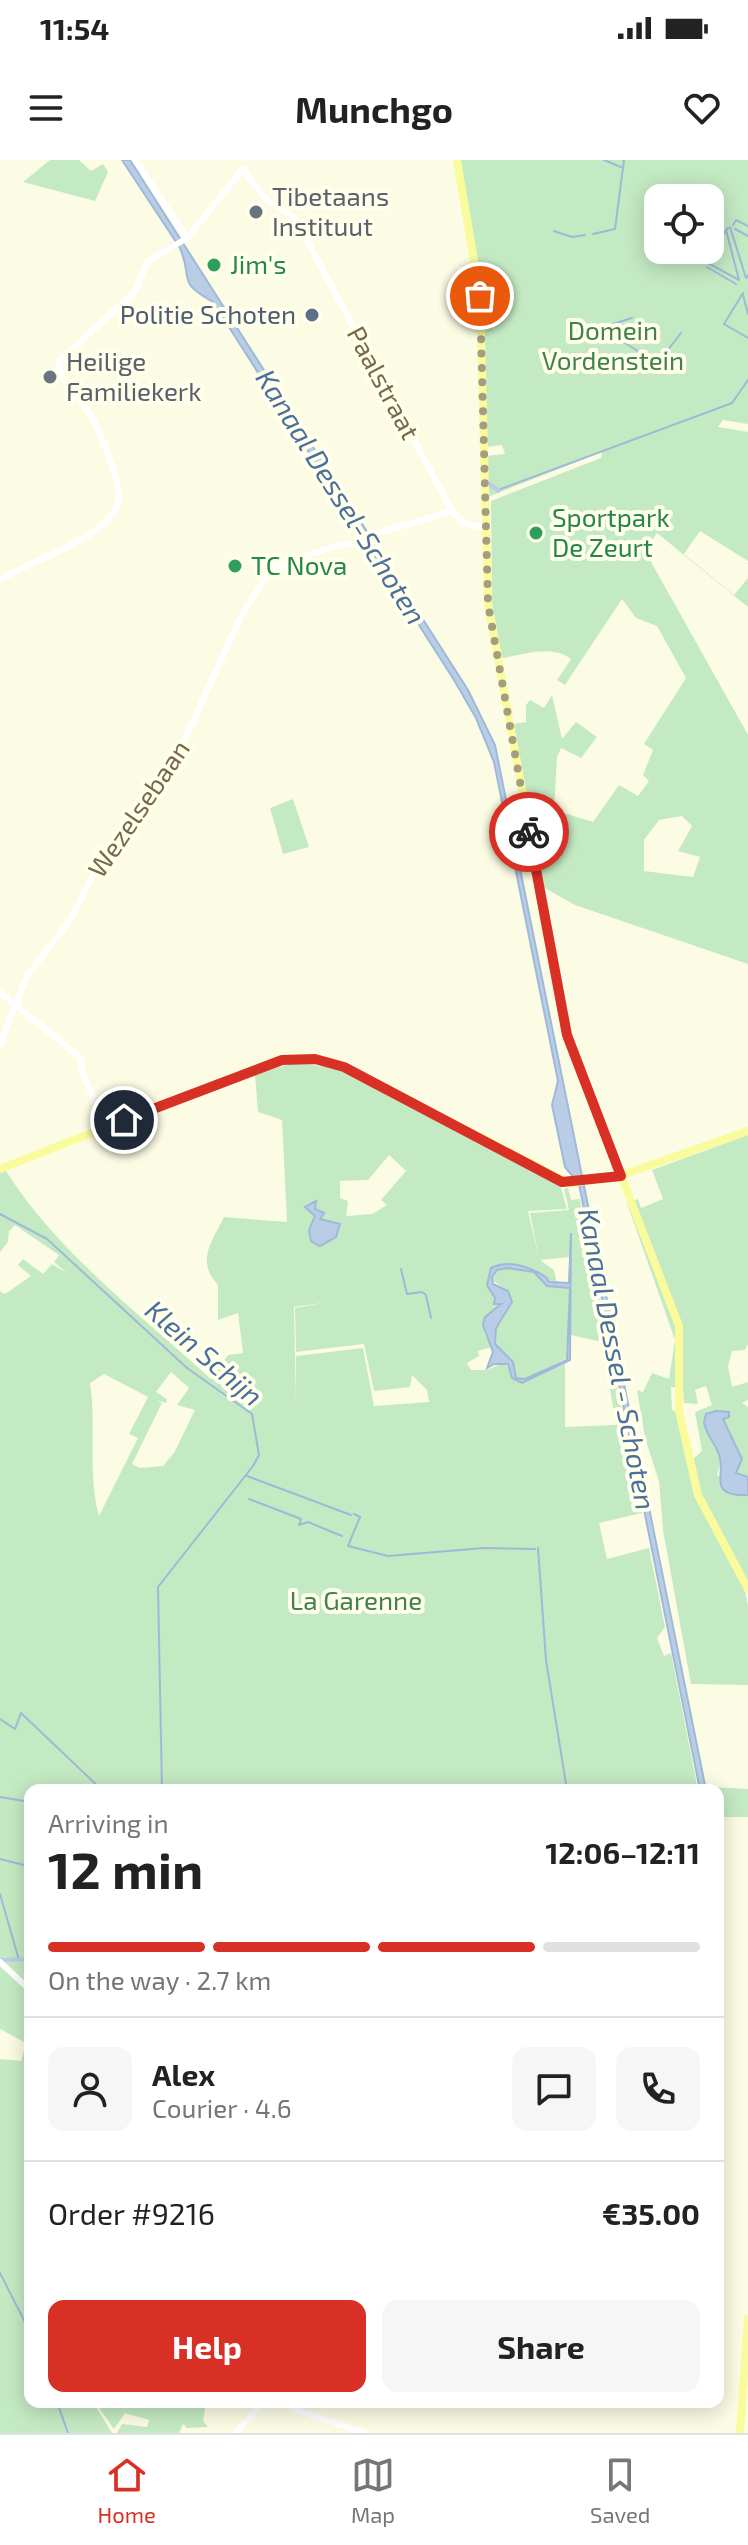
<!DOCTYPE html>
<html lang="en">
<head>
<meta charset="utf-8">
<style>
  body { margin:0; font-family:"Exo 2",sans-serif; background:#f6f6f6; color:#222; height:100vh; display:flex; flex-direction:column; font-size:30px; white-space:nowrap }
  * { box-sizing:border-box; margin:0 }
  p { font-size:26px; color:#767676 }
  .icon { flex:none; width:44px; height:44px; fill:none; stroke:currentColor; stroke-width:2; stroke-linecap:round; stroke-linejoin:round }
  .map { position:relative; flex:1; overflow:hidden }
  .panel { position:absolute; left:24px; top:1624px; width:700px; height:624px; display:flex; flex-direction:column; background:#fff; border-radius:16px; box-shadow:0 4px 20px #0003 }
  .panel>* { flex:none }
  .tools { position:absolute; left:644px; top:24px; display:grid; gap:16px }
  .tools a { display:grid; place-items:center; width:80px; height:80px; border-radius:16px; background:#fff; box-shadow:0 4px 20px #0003; font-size:40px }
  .pin { position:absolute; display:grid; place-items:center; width:68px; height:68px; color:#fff; margin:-34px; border:4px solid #fff; border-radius:50%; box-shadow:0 2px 8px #0007 }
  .courier { position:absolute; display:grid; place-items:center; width:80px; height:80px; margin:-40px; border:6px solid #d93025; border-radius:50%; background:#fff; color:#222; box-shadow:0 2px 10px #0007 }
  .head em { font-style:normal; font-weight:700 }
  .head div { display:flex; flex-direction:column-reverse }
  .head { display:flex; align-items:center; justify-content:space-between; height:136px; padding:0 24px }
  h1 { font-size:52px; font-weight:700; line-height:60px }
  .bar { display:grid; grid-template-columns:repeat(4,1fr); gap:12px 8px; align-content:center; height:96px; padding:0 24px }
  .bar i { height:10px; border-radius:6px; background:#e0e0e0 }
  .bar .current { background:#d93025 }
  .bar p { grid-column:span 4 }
  .line { display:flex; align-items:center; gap:20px; padding:0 24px; border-top:2px solid #e0e0e0 }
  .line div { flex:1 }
  .round { display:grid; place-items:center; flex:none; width:84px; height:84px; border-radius:16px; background:#f6f6f6 }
  .button { display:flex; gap:16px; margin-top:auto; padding:16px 24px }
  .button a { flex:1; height:92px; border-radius:16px; background:#d93025; color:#fff; font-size:32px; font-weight:700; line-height:92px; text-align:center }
  .button a+a { background:#f6f6f6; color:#222 }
  .status { display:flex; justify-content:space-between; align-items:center; height:56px; padding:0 40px; background:#fff; direction:ltr }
  .status svg { height:22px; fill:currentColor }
  header { display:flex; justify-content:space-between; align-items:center; height:104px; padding:0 24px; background:#fff; font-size:36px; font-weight:700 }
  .menu { display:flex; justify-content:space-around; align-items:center; height:112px; border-top:2px solid #e0e0e0; background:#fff; font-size:22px; color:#767676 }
  .menu a { display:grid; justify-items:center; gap:4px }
  .menu .current { color:#d93025 }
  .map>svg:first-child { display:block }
  .green { fill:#c4eac3; fill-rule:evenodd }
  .water { fill:#b9cee6; stroke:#9fb9d8; stroke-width:2; fill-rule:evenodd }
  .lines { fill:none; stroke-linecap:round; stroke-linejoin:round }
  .stream { stroke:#9fb9d8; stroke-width:2 }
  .canal { stroke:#b9cee6; stroke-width:4 }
  .river { stroke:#b9cee6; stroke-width:5 }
  .minor { stroke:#fff; stroke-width:6 }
  .major { stroke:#fafb9d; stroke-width:8 }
  .done { stroke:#a59d80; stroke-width:8; stroke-dasharray:0 14.4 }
  .route { stroke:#d93025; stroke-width:10 }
  .worship-dot { fill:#6b7280; stroke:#ffffeb; stroke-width:3 }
  .leisure-dot { fill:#2e9e5b; stroke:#ffffeb; stroke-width:3 }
  .service-dot { fill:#5c6f8a; stroke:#ffffeb; stroke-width:3 }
  .labels { text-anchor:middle; stroke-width:8; stroke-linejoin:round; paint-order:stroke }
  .worship-label { font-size:26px; fill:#5b616d; stroke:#ffffeb; text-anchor:start }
  .leisure-label { font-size:26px; fill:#27864d; stroke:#ffffeb; text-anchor:start }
  .service-label { font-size:26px; fill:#4e5e75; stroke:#ffffeb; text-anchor:end }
  .park-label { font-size:26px; fill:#44814a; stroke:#ffffeb }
  .street-label { font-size:26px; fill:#766a4a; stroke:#ffffeb }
  .water-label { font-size:28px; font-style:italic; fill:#4c709e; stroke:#ffffeb }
</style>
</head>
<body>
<div class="status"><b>11:54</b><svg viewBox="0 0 49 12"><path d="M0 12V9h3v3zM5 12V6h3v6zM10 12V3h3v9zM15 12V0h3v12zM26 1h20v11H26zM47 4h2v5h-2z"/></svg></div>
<header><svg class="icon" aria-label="menu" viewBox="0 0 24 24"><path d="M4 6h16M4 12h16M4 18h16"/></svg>Munchgo<svg class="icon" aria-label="heart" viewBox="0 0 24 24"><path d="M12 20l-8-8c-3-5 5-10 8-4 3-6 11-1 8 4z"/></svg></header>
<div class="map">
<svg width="748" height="2273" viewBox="0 0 748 2273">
  <rect width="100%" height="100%" fill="#fcfce5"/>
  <path class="green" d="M50,0H79L91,11L103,4L108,12L95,41L23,22Z
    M459,0H748V264L723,260L718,267L748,272V401L700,371L684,394L734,435L748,418V447L657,373L645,391L748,575V804L575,745L543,727L513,564L526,562V545L530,540L544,548L552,535L562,579L576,562L597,577L581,598L561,588L557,597L554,650L593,662L619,625L638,636L649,621L643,615L653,590L644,584L686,518L657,466L636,458L622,439L565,525L557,520L571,499C551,484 524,495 502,498L492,443L491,341L601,298L602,292L488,337L486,296L505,294L502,285L486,287L482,142ZM658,38H710V90H658ZM682,656L692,666L678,691L700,697L693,717L644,711V680L659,660Z
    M293,639L309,687L283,694L270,648Z
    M297,902L342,910L560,1025L567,1049L528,1051L539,1099L530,1053L569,1050L564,1029L568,1028L571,1040L580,1039L642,1353L599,1363L607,1399L649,1388L665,1467L657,1478L664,1496L671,1493L698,1630H30V1828L0,1802V1131L5,1134L31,1116L18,1105L23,1099L43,1114L52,1104L67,1113L54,1102L59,1095L15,1065L9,1071L8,1082L0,1092V1013L6,1011C58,1093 140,1154 211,1219L228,1195L243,1193L238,1153L218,1160V1125C196,1101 211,1083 224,1057L287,1062L282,960L258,952L255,914ZM389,995L406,1011L381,1040L387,1045L372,1054L346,1056L348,1041L340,1038V1021L368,1020ZM571,1073V1175L602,1182L616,1265L565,1267V1204L521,1223L504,1203L486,1210H471L467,1203L479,1196L478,1191L492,1187L485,1174V1157L501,1143L496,1144L487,1123L500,1104L525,1106L547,1118L548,1122L557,1123L554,1110L540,1100L570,1097ZM322,1143L295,1148L296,1192L364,1184L374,1231L410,1227L412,1215L427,1230L429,1242L374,1246L363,1188L296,1196V1242L294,1147ZM171,1212L189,1228L177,1245L195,1250L174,1293L163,1306L140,1308L132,1304L162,1243L157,1240L166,1243L167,1239L156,1232ZM104,1214L148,1237L129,1274L138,1278L99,1356C87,1313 97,1267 90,1223Z
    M748,975V1184L745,1190L732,1191L728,1206L732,1227L748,1222V1240L742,1243L748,1247V1317L736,1314L723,1258L729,1252L705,1270L721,1299L717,1315L741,1335H748V1421L744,1425L748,1446V1525L691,1524L663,1370L659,1321L645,1278L637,1230L643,1232L652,1213L669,1219L675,1180L627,1043L638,1039L641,1048L663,1039L652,1010ZM706,1226L712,1245L695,1252L702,1291L693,1299L683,1255L672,1250L671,1227L683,1228L684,1243L698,1244L695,1230Z
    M507,1108L534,1112L546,1124L570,1128L567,1198L525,1219L516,1218L513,1202L495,1184L496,1168L512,1142L508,1131L492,1120L497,1110Z
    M711,1627L748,1629V1657H718V1630Z
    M0,1806L30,1833L26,1865L30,1866V2242H63L66,2248L93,2242L112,2273H0V1899L21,1901L26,1883L0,1869Z
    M95,2242H206L203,2261L208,2267L187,2268L183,2264L179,2273H117L122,2264L147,2267L149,2260L125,2253L114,2269Z"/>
  <path class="water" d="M122,0H130L144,22L468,530L495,585L706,1630H700L579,1024L565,1007L552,945L558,921L494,602L476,558L454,520L213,142C175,120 194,121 180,88Z
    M316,1041L315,1049L324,1053L320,1059L340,1064L336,1077L320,1086L311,1081L309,1070L315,1056L305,1047Z
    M571,1073L570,1200L522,1223L512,1218L508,1204H494L487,1208L493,1192L483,1165L485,1157L501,1144H494L495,1138L487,1125L491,1108C509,1099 530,1107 546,1117L549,1122L569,1123ZM507,1108L534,1112L547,1126L570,1128L567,1200L525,1219L516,1218L513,1202L495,1184L496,1168L512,1142L508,1131L493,1124L492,1117L497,1110Z
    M716,1251L729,1252V1257L723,1259L742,1299L736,1313L748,1317V1335C709,1337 724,1317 720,1298C717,1285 706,1276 704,1262L706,1254Z"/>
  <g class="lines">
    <path class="stream" d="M604,0L621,7
      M733,65L736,60L748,66
      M730,67L746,118L748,115
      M735,69L748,76
      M726,70L739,120L708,103L726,70L728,68
      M554,71L572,77L585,75
      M593,74L615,69L624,0
      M710,90L723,65L717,54
      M704,101L709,91
      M707,107L736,124
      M743,133L724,164L748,178
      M743,135L748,154
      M632,158L600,168L648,197L661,199L681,173
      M498,330L732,243L748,220
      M0,1054L47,1079L187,1208L252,1254L259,1295L253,1306L158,1427L162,1630
      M401,1109L407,1134L422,1132L426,1135L431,1158
      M247,1316L351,1355
      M249,1339L301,1359L299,1365L308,1362L342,1376
      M354,1354L360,1357L348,1386L388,1396L484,1388L535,1389
      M538,1388L546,1500L567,1630
      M0,1559L15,1569L21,1553L102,1630
      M0,1637L30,1642
      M27,1642L30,1672
      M0,1699L28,1706
      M0,1734L19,1800
      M0,2113L30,2172
      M57,2242L68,2273"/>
    <path class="canal" d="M1,1800L30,1799"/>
    <path class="river" d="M487,319V323L498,330"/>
    <path class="minor" d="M135,0L187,78
      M0,420C30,400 104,380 117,345C122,331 115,316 111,303C105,286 99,268 89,253C79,236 58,222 59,201L135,132L147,102L187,78L243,9L266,40L295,58L452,351L464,363L487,369
      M0,832L12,842H18V847L80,897L83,914L107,968
      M17,841L27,816L71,759L94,713L178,595L240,458L272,408L338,385L360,383L378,373L452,351
      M0,885L14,848
      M0,1802L30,1830
      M284,2242L294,2249L365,2273
      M236,2273L263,2242"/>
    <path class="major" d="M457,0L480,136L488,444L567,875L679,1166V1251L698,1335L748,1429
      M64,984L273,902C298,896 321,897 344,907L569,1023L616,1017L748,971
      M0,1009L66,983
      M740,2273L748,2159"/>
  </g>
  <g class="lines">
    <path class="done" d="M480,136L488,444L529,672"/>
    <path class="route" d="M124,960L282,900L315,899L344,907L562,1022L621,1016L567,875L529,672"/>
  </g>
  <g class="worship-dot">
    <circle cx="256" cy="52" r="8"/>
    <circle cx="50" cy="217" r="8"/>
  </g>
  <g class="leisure-dot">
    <circle cx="214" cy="105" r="8"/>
    <circle cx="536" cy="373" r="8"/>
    <circle cx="235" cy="406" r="8"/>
  </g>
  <circle class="service-dot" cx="312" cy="155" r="8"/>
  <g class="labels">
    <g class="worship-label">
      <text x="272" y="46">Tibetaans<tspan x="272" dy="30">Instituut</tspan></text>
      <text x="66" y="211">Heilige<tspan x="66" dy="30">Familiekerk</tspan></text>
    </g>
    <g class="leisure-label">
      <text x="230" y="114">Jim's</text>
      <text x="552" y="367">Sportpark<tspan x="552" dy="30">De Zeurt</tspan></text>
      <text x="251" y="415">TC Nova</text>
    </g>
    <g class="service-label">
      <text x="296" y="164">Politie Schoten</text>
    </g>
    <g class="park-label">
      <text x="613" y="180">Domein<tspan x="613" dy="30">Vordenstein</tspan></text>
      <text x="356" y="1450">La Garenne</text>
    </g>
    <g class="street-label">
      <text transform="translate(383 223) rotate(62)" y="9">Paalstraat</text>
      <text transform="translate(139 649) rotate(-56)" y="9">Wezelsebaan</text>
    </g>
    <g class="water-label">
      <text transform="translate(341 337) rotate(58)" y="10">Kanaal Dessel-Schoten</text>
      <text transform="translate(204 1193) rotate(41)" y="10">Klein Schijn</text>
      <text transform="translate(617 1199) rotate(79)" y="10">Kanaal Dessel - Schoten</text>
    </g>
  </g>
</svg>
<div class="tools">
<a><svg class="icon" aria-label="locate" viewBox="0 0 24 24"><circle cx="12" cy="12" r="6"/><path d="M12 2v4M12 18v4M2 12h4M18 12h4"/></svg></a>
</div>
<div class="pin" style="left:480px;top:136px;background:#ea580c"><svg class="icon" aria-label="bag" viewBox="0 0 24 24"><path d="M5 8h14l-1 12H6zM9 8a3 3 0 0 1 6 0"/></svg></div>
<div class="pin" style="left:124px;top:960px;background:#1f2937"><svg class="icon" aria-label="home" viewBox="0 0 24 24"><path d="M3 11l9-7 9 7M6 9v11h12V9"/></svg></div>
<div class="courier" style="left:529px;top:672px"><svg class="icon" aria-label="bike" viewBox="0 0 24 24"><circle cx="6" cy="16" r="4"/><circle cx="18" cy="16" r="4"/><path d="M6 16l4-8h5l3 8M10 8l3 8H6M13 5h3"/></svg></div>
<section class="panel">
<div class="head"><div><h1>12 min</h1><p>Arriving in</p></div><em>12:06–12:11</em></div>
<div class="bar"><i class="current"></i><i class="current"></i><i class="current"></i><i></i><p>On the way · 2.7 km</p></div>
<div class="line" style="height:144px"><a class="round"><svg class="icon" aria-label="person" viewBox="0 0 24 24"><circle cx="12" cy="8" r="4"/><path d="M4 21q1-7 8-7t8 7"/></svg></a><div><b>Alex</b><p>Courier · 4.6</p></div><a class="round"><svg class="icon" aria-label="chat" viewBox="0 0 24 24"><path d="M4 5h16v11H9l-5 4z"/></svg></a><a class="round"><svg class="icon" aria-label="phone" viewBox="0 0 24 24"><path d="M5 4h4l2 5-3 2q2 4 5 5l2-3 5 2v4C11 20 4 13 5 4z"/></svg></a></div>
<div class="line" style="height:104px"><div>Order #9216</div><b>€35.00</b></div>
<div class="button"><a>Help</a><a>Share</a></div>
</section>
</div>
<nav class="menu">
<a class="current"><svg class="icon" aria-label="home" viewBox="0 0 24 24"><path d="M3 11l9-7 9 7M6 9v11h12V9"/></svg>Home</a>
<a><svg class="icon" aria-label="map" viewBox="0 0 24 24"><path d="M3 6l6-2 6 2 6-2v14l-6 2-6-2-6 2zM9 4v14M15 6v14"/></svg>Map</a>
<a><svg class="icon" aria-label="saved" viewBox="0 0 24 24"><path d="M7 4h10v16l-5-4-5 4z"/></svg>Saved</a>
</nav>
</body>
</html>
